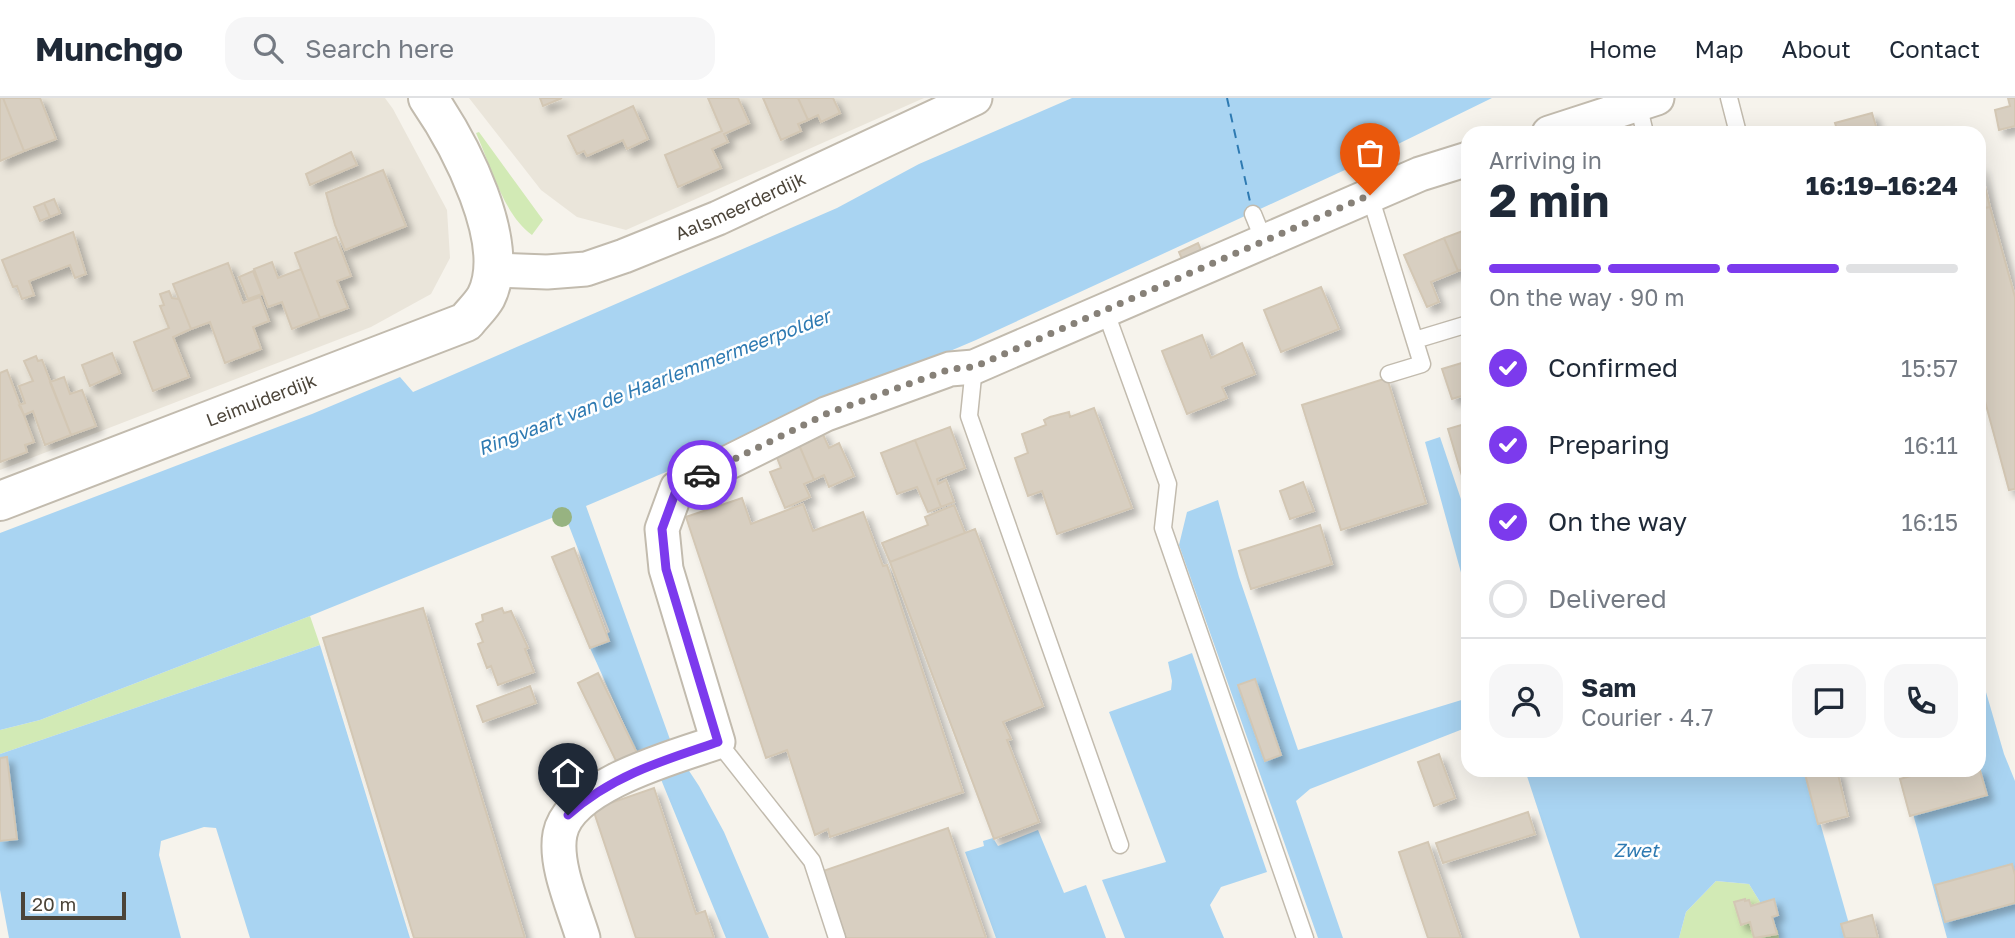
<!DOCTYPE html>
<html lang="en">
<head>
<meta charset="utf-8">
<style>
  body { margin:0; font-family:"Golos Text",sans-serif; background:#f6f6f7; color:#1f2937; height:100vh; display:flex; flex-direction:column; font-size:26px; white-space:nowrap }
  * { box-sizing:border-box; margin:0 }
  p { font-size:23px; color:#747a83 }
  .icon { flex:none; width:38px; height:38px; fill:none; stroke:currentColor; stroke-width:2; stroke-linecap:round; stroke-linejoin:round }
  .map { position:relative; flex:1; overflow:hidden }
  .sheet { position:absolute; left:1461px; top:28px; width:525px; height:651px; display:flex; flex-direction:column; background:#fff; border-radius:21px; box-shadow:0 7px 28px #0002 }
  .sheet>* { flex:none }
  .scale { position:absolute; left:21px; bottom:18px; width:105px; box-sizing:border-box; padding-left:7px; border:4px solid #4b4439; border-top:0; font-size:19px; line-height:24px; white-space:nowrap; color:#4b4439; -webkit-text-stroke:5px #fff; paint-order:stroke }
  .pin { position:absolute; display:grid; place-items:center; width:60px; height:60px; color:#fff; margin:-72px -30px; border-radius:50% 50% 50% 0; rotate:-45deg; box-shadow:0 0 7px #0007 }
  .pin .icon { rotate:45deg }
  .courier { position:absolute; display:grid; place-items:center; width:70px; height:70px; margin:-35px; border:5px solid #7c3aed; border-radius:50%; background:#fff; color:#222; box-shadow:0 2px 9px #0007 }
  .head em { font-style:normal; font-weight:700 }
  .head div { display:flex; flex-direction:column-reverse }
  .head { display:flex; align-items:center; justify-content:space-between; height:119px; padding:0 28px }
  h1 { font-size:46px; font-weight:700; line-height:52px }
  .bar { display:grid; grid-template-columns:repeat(4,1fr); gap:10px 7px; align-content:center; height:84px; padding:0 28px }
  .bar i { height:9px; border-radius:5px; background:#e0e1e3 }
  .bar .current { background:#7c3aed }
  .bar p { grid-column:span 4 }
  .line { display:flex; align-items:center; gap:18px; padding:0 28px; border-top:2px solid #e0e1e3 }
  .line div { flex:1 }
  .round { display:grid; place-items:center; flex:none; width:74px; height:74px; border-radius:21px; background:#f6f6f7 }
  ol { padding:0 28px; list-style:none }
  li { display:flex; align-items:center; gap:21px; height:77px }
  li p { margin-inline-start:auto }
  li .icon { padding:7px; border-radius:50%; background:#7c3aed; color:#fff; stroke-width:4 }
  li:last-child { color:#747a83 }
  li i { width:38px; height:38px; border:4px solid #e0e1e3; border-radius:50% }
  header { display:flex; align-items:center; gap:42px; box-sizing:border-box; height:98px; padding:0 35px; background:#fff; border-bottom:2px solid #e0e1e3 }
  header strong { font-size:33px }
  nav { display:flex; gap:38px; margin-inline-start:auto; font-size:24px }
  .search { width:490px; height:63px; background:#f6f6f7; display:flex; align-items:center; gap:18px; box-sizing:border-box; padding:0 24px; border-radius:21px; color:#747a83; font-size:26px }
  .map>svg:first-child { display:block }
  .residential { fill:#eae5da }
  .green { fill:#d2eab5 }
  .water { fill:#a9d4f2 }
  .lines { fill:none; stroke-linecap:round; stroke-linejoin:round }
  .ferry { stroke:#2e7ab2; stroke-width:2; stroke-dasharray:9 7; stroke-linecap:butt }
  .building { fill:#d8cfc1; stroke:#d3c7b4; stroke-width:2; filter:url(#shadow) }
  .service-casing { stroke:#c2bbae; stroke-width:19 }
  .minor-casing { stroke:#c2bbae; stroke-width:37 }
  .tertiary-casing { stroke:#c2bbae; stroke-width:42 }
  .service { stroke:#fff; stroke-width:16 }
  .minor { stroke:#fff; stroke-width:33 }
  .tertiary { stroke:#fff; stroke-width:38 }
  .tree { fill:#97b381 }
  .done { stroke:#878178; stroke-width:7; stroke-dasharray:0 12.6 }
  .route { stroke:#7c3aed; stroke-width:9 }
  .labels { text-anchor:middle; stroke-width:5; stroke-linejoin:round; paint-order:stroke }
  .street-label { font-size:18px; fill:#4b4439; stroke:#fff }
  .water-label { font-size:19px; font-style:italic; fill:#2e7ab2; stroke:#fff }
</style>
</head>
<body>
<header>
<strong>Munchgo</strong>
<div class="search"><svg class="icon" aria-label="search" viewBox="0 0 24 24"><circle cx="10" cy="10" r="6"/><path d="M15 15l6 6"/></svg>Search here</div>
<nav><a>Home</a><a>Map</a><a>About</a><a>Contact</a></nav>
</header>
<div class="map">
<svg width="2015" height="840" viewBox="0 0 2015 840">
  <defs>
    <filter id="shadow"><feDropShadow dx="6" dy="6" stdDeviation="3.5" flood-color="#0004"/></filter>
  </defs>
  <rect width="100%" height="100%" fill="#f6f3ec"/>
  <path class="residential" d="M0,0H385L393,11L447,112L450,160L431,196L371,229L0,372Z
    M469,0H924L626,132L577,119L541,92Z"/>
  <path class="green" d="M479,34L543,122L532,137C503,116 491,68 476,35Z
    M310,518L320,547L0,656V632L40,622Z
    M1716,783L1749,786L1778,833L1779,840H1679L1686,814Z"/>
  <path class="water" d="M1072,0H1492L1347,71L976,242L586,408L672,647L699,688L724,734L769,840H726L660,679L638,657L590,550L596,541L610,534L564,415L310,518L40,622L0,632V435L312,316L400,279L413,294L837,110L919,66Z
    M1440,339L1468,422V500L1425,344Z
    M1218,402L1239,479L1298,652L1468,600V629L1310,691L1296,703L1343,840H1318L1179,447L1187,414Z
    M320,547L410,840H250L216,730L204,729L161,743L159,757L181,840H9L0,792V656Z
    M1192,555L1267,774L1221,789L1210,807L1224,840H1125L1102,782L1166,764L1109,614L1171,592L1172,583L1168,564Z
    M1979,570L2004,656L2015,683V840H1947L1901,672H1979Z
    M1525,672H1805L1853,840H1779L1778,833L1749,786L1716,783L1686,814L1679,840H1580Z
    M1038,732L1064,795L1086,787L1106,840H996L965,754L984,748L983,743L993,740L998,748Z"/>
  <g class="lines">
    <path class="ferry" d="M1227,0L1251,108"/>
  </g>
  <path class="building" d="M0,0H3L24,53L0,63Z
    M3,0H40L56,41L24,53Z
    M540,0H562L543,8Z
    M708,0H738L749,25L724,36L728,44L712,51L721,70L678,89L665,57L722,33Z
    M763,0H798L808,22L798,26L801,33L781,42Z
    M798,0H833L840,15L821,24L818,17L808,22Z
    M2008,0H2015V28L1999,32L1995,12L2010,8Z
    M633,8L648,41L627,51L623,42L587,58L584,53L577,56L568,38Z
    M1872,15L1878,35H1838L1835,25Z
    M351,54L357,67L310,87L306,76Z
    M1980,68L1990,109L1979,111V68Z
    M383,72L406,128L345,152L335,127L326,95Z
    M54,101L60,115L50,119L44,105Z
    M44,105L50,119L40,123L34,109Z
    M1990,109L2015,199V391L2009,392L1979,281V111Z
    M1468,131V169L1458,173L1444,140Z
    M73,134L86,176L75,180L70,167L29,183L34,197L22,201L17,188L13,189L2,162Z
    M336,139L351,178L337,183L348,210L320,220L295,155Z
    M1444,140L1458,173L1431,184L1439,204L1427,209L1404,157Z
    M1198,145L1203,157L1184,166L1179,154Z
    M272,164L278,180L301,171L320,220L292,231L282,204L268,209L254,171Z
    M228,165L243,205L260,199L269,223L253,229L261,251L225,265L210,224L191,231L173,186Z
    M253,173L262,196L248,201L239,179Z
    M1321,189L1339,231L1281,254L1264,212Z
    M169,193L172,200L179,201L191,231L173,239L189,279L153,293L134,244L169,230L160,208L164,207L160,196Z
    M1202,237L1211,260L1242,245L1255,276L1222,289L1227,300L1187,316L1162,253Z
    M112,255L120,275L90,288L82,267Z
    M36,258L38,263L42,262L71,337L45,347L33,313L24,317L19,307L25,305L19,288L33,283L24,263Z
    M1468,263V296L1452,301L1442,271Z
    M7,272L34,344L25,347L27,354L0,364V275Z
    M64,279L70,296L82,292L96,328L71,337L50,284Z
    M1387,280L1426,405L1341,432L1302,307Z
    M1094,310L1132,410L1057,436L1042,393L1028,398L1015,360L1028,355L1022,336L1046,327L1044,322L1050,319L1069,314L1070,319Z
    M1468,325V398L1448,331Z
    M950,329L965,370L937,381L938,386L946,382L954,404L941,409L915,342Z
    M821,332L829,350L839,345L854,378L829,389L824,377L814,382L797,342Z
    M797,342L814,382L804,386L810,399L785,410L770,374L781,370L774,352Z
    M915,342L941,409L928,414L917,389L897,396L881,355Z
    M1303,384L1314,413L1290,421L1280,393Z
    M742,400L751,426L803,406L813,433L863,414L883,468L887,467L963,694L830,739L828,731L815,737L787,652L766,660L686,419Z
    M954,407L965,435L890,464L882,445L928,427L925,419Z
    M1320,427L1332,466L1251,491L1239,453Z
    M975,431L1043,608L1003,624L1011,641L1007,642L1039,724L994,741L890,464Z
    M574,450L609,543L590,550L552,459Z
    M423,510L525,840H414L323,540Z
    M502,510L504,515L511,513L528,550L525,551L534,574L498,587L491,568L487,570L478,546L483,544L476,526L483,523L482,517Z
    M598,575L638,657L618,667L578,585Z
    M1255,581L1281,657L1265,663L1238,587Z
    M530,588L536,605L483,624L477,608Z
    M1439,656L1455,700L1434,708L1418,664Z
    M7,659L17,741L0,743V660Z
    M1979,669L1987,697L1910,718L1900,681L1932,672H1979Z
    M1804,672H1837L1848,718L1818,726Z
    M654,690L696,816L705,813L714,840H636L593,711Z
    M1528,714L1535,736L1443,765L1436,745Z
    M948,730L986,840H846L823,773Z
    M1428,744L1461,840H1428L1399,754Z
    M2012,766L2015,777V805L1945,824L1935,787Z
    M1745,801V803L1749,802L1751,808L1774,801L1778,817L1772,819L1777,836L1754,840L1750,824L1741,827L1734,804Z
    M1872,817L1878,840H1845L1841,826Z"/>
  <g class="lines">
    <g class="service-casing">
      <path id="service" d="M1729,0L1738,35
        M1638,6L1645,35
        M1370,98L1422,266L1389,276
        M1253,116L1264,143
        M1105,212L1168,386L1163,430L1305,840
        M1415,242L1468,226
        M974,269L969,318L1120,747
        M718,644L812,763L837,840"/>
    </g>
    <g class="minor-casing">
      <g id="minor">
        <path d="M1549,35L1657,0"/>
        <path id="s1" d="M494,172L547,174L586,171L624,158L718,120L975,0"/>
        <path d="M583,840C574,810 554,766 560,736C569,687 677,658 718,644L666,471L662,431L677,390L826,316L950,271L974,269L1420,76L1468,61"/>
      </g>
    </g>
    <g class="tertiary-casing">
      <g id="tertiary">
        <path id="s2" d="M0,403L466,224C472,216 481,208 486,199C513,145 459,45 428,0"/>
      </g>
    </g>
    <use href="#service" class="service"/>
    <use href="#minor" class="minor"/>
    <use href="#tertiary" class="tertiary"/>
  </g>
  <circle class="tree" cx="562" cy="419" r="10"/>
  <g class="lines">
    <path class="done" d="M702,377L826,316L950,271L974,269L1370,97"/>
    <path class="route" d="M568,717C611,678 664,662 718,644L666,471L662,431L677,390L702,377"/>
  </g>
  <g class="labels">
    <g class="street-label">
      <text dy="6" stroke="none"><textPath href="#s1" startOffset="259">Aalsmeerderdijk</textPath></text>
      <text dy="6" stroke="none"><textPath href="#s2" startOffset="280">Leimuiderdijk</textPath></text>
    </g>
    <g class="water-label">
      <text transform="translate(654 284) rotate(-21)" y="7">Ringvaart van de Haarlemmermeerpolder</text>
      <text x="1636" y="759">Zwet</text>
    </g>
  </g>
</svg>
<div class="scale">20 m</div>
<div class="pin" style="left:1370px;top:97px;background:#ea580c"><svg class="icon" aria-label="bag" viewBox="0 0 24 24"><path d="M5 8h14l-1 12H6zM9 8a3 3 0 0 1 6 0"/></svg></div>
<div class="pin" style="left:568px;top:717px;background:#1f2937"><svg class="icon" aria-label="home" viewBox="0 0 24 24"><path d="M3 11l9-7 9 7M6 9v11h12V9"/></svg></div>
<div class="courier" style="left:702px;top:377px"><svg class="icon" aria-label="car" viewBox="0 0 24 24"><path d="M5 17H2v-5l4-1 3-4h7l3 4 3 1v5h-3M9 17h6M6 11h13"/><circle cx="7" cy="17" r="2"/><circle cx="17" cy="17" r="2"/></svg></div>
<section class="sheet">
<div class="head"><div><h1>2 min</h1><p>Arriving in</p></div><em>16:19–16:24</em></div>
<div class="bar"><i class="current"></i><i class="current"></i><i class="current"></i><i></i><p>On the way · 90 m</p></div>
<ol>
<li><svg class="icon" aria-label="check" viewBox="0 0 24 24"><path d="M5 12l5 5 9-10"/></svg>Confirmed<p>15:57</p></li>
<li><svg class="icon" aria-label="check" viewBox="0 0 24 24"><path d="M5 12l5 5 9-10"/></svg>Preparing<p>16:11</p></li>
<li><svg class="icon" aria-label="check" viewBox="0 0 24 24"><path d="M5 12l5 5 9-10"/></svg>On the way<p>16:15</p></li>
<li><i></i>Delivered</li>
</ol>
<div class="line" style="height:126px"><a class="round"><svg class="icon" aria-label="person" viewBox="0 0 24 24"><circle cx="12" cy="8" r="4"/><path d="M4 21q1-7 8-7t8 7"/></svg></a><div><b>Sam</b><p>Courier · 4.7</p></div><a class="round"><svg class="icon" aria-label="chat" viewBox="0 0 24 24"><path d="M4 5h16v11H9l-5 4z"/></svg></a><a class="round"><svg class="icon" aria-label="phone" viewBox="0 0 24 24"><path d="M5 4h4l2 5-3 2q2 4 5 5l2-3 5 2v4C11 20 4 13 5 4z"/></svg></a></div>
</section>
</div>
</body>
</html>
